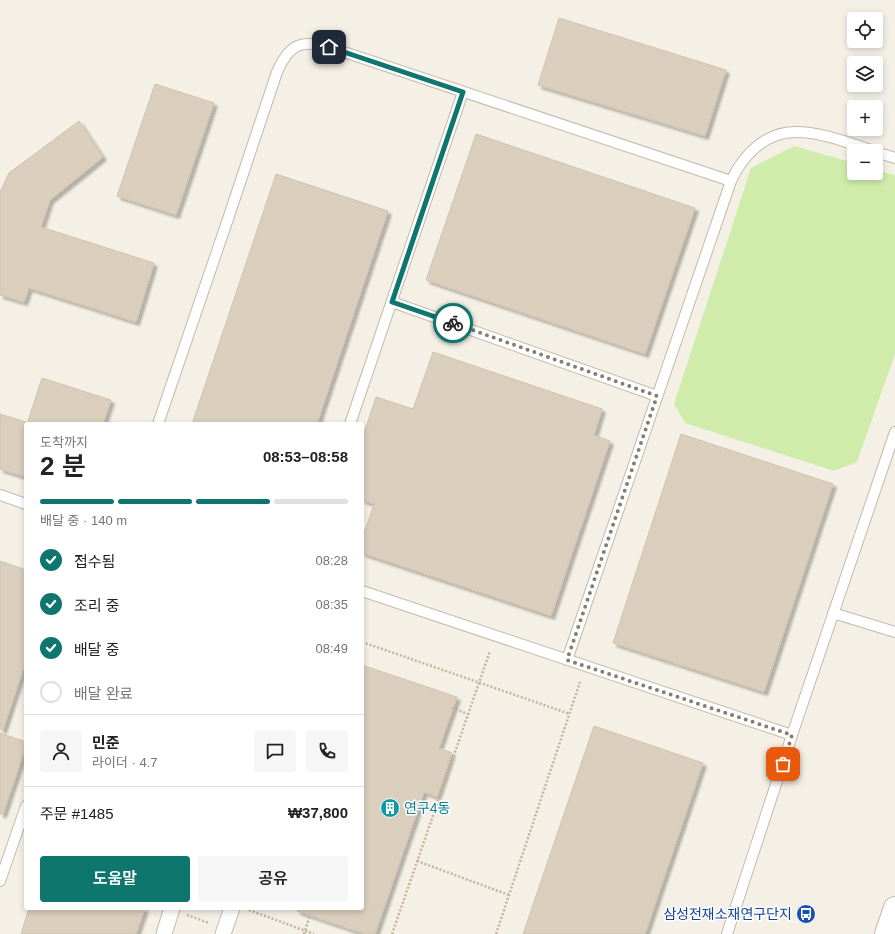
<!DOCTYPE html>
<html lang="ko">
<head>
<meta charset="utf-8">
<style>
  body { margin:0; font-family:Arial,"Noto Sans KR",sans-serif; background:#f6f6f6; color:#222; height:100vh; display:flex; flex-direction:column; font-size:15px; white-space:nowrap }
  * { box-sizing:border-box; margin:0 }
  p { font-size:13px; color:#767676 }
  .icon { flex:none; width:22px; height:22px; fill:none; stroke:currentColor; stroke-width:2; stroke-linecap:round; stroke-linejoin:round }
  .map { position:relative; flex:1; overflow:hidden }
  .panel { position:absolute; left:24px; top:422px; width:340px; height:488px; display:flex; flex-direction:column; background:#fff; border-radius:4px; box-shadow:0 2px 6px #0003 }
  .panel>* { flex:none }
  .fabs { position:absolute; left:847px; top:12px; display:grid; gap:8px }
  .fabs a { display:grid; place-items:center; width:36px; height:36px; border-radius:4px; background:#fff; box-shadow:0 2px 6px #0003; font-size:20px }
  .pin { position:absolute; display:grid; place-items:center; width:34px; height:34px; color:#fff; margin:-17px; border-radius:8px; box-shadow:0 2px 6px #0006 }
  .courier { position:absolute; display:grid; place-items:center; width:40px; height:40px; margin:-20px; border:3px solid #0f766e; border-radius:50%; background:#fff; color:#222; box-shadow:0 1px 5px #0007 }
  .summary em { font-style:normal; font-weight:600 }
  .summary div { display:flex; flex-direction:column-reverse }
  .summary { display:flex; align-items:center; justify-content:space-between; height:68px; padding:0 16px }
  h1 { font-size:26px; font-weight:600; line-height:30px }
  .bar { display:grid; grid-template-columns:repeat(4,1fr); gap:6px 4px; align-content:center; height:48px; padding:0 16px }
  .bar i { height:5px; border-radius:3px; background:#e0e0e0 }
  .bar .active { background:#0f766e }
  .bar p { grid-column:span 4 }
  .line { display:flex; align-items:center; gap:10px; padding:0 16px; border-top:1px solid #e0e0e0 }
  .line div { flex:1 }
  .round { display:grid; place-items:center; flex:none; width:42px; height:42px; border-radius:4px; background:#f6f6f6 }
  ol { padding:0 16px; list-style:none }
  li { display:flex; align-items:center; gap:12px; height:44px }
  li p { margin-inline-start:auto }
  li .icon { padding:4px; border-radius:50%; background:#0f766e; color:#fff; stroke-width:4 }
  li:last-child { color:#767676 }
  li i { width:22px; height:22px; border:2px solid #e0e0e0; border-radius:50% }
  .action { display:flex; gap:8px; margin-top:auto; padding:8px 16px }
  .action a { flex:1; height:46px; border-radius:4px; background:#0f766e; color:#fff; font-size:16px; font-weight:600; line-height:46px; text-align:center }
  .action a+a { background:#f6f6f6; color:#222 }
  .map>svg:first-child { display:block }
  .green { fill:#d0ecab }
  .building { fill:#dacebd; stroke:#d2c3ad; filter:url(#shadow) }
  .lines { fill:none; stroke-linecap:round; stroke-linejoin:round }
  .service-casing { stroke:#c4baab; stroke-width:12 }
  .pedestrian-casing { stroke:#c4baab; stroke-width:17 }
  .tertiary-casing { stroke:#c4baab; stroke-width:24 }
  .path { stroke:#c4b398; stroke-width:2.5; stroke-dasharray:2 2; stroke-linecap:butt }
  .service { stroke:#fff; stroke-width:10 }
  .pedestrian { stroke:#fff; stroke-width:15 }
  .tertiary { stroke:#fff; stroke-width:22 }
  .done { stroke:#847e73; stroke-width:4; stroke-dasharray:0 7.2 }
  .route { stroke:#0f766e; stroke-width:5 }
  .labels { text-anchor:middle; stroke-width:3; stroke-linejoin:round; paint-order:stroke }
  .culture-label { font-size:14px; fill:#0d838f; stroke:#fff; text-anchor:start }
  .transit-label { font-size:14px; fill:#164399; stroke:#fff; text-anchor:end }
</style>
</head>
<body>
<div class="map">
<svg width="895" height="934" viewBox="0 0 895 934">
  <defs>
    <filter id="shadow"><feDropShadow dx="3.5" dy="3.5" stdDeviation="1" flood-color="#0004"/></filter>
  </defs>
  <rect width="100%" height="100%" fill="#f4f0e6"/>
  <path class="green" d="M794,146L854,163V173H876V170L895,175V354L857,462L834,471L685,423L674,404L751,168Z"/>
  <path class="building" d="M559,18L726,70L705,136L538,85Z
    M155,84L214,103L176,215L117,196Z
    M79,121L103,157L50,200L41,227L154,263L136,322L29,288L24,302L0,295V192L9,173Z
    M476,134L695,208L645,354L426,280Z
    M276,174L388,211L317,424H192Z
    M433,352L602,409L594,435L610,441L551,616L362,553V539L374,504L362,500V439L376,397L413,409Z
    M42,378L111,400L103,424H27Z
    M0,414L26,422V477L0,469Z
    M681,434L833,484L764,692L613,643Z
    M0,561L26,570V661L3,730L0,729Z
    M362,665L457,697L439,748L452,753L437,797L424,792L375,934H365L297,911L298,908H362Z
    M594,726L703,763L645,934H523Z
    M0,733L26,742V746L3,814H0Z
    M29,908H145L136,934H21Z"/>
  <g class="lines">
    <g class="service-casing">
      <path id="service" d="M876,152L895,158
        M392,302L657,396
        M158,424L229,216L277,72C289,45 300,39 329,47L731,181
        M350,424L463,92
        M0,495L26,504
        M362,591L792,735
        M833,613L895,632
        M567,660L731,181C743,155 765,132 796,132C822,132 849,143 874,151
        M0,881L26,806
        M727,934L792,735L895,432"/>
    </g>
    <g class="pedestrian-casing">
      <path id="pedestrian" d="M164,934L172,908
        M223,934L232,908"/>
    </g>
    <g class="tertiary-casing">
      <path id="tertiary" d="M886,934L895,908"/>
    </g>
    <path class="path" d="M362,642L570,714
      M452,708L468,714
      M417,861L509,895
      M249,910L314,934
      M187,915L209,923
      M304,934L310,915
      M392,934L490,651
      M496,934L580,682"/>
    <use href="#service" class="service"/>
    <use href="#pedestrian" class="pedestrian"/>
    <use href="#tertiary" class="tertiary"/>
  </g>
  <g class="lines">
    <path class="done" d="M453,323L657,396L567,660L792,735L783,764"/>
    <path class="route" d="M329,47L463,92L392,302L453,323"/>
  </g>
  <defs>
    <g id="building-disc" transform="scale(1)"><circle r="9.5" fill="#0f9aa8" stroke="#fff"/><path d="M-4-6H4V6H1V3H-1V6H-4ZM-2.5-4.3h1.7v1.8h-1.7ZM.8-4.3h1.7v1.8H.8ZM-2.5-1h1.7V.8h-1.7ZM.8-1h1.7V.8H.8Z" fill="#fff"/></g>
    <g id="bus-disc" transform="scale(1)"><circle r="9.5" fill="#1a4fb4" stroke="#fff"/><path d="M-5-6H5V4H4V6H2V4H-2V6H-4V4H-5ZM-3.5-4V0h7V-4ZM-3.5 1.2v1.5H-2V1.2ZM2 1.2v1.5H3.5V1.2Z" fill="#fff"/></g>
  </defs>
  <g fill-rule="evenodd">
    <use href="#building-disc" x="390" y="808"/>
    <use href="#bus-disc" x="806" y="914"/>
  </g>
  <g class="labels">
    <g class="culture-label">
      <text x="404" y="813">연구4동</text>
    </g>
    <g class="transit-label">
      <text x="792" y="919">삼성전재소재연구단지</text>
    </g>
  </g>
</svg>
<div class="fabs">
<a><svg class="icon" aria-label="locate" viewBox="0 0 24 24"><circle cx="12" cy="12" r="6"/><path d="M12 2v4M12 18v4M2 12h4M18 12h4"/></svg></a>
<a><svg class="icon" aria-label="layers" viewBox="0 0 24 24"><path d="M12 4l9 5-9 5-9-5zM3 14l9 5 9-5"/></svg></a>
<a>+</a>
<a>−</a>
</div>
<div class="pin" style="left:783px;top:764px;background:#ea580c"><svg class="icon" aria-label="bag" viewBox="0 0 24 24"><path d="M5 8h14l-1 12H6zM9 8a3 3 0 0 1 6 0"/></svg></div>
<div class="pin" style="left:329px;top:47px;background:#1f2937"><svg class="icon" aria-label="home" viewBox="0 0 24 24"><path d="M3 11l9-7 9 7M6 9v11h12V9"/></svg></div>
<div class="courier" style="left:453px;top:323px"><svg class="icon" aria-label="bike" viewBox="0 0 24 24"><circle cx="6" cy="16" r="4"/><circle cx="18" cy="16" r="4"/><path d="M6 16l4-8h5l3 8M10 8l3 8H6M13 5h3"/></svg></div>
<section class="panel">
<div class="summary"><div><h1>2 분</h1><p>도착까지</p></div><em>08:53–08:58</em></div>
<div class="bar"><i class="active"></i><i class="active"></i><i class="active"></i><i></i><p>배달 중 · 140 m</p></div>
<ol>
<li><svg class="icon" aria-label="check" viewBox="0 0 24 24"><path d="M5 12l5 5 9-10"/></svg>접수됨<p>08:28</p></li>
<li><svg class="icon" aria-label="check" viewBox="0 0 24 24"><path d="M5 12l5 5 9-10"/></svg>조리 중<p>08:35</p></li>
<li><svg class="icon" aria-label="check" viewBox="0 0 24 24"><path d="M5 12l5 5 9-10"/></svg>배달 중<p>08:49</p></li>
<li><i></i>배달 완료</li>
</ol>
<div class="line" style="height:72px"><a class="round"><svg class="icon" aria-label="person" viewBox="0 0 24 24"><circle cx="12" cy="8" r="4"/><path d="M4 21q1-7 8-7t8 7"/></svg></a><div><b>민준</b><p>라이더 · 4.7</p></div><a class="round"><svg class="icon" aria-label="chat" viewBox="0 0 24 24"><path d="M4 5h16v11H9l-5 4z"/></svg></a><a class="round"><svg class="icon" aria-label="phone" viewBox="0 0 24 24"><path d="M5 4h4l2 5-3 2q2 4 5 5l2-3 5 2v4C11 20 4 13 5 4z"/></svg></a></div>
<div class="line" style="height:52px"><div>주문 #1485</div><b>₩37,800</b></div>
<div class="action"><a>도움말</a><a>공유</a></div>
</section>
</div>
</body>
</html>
